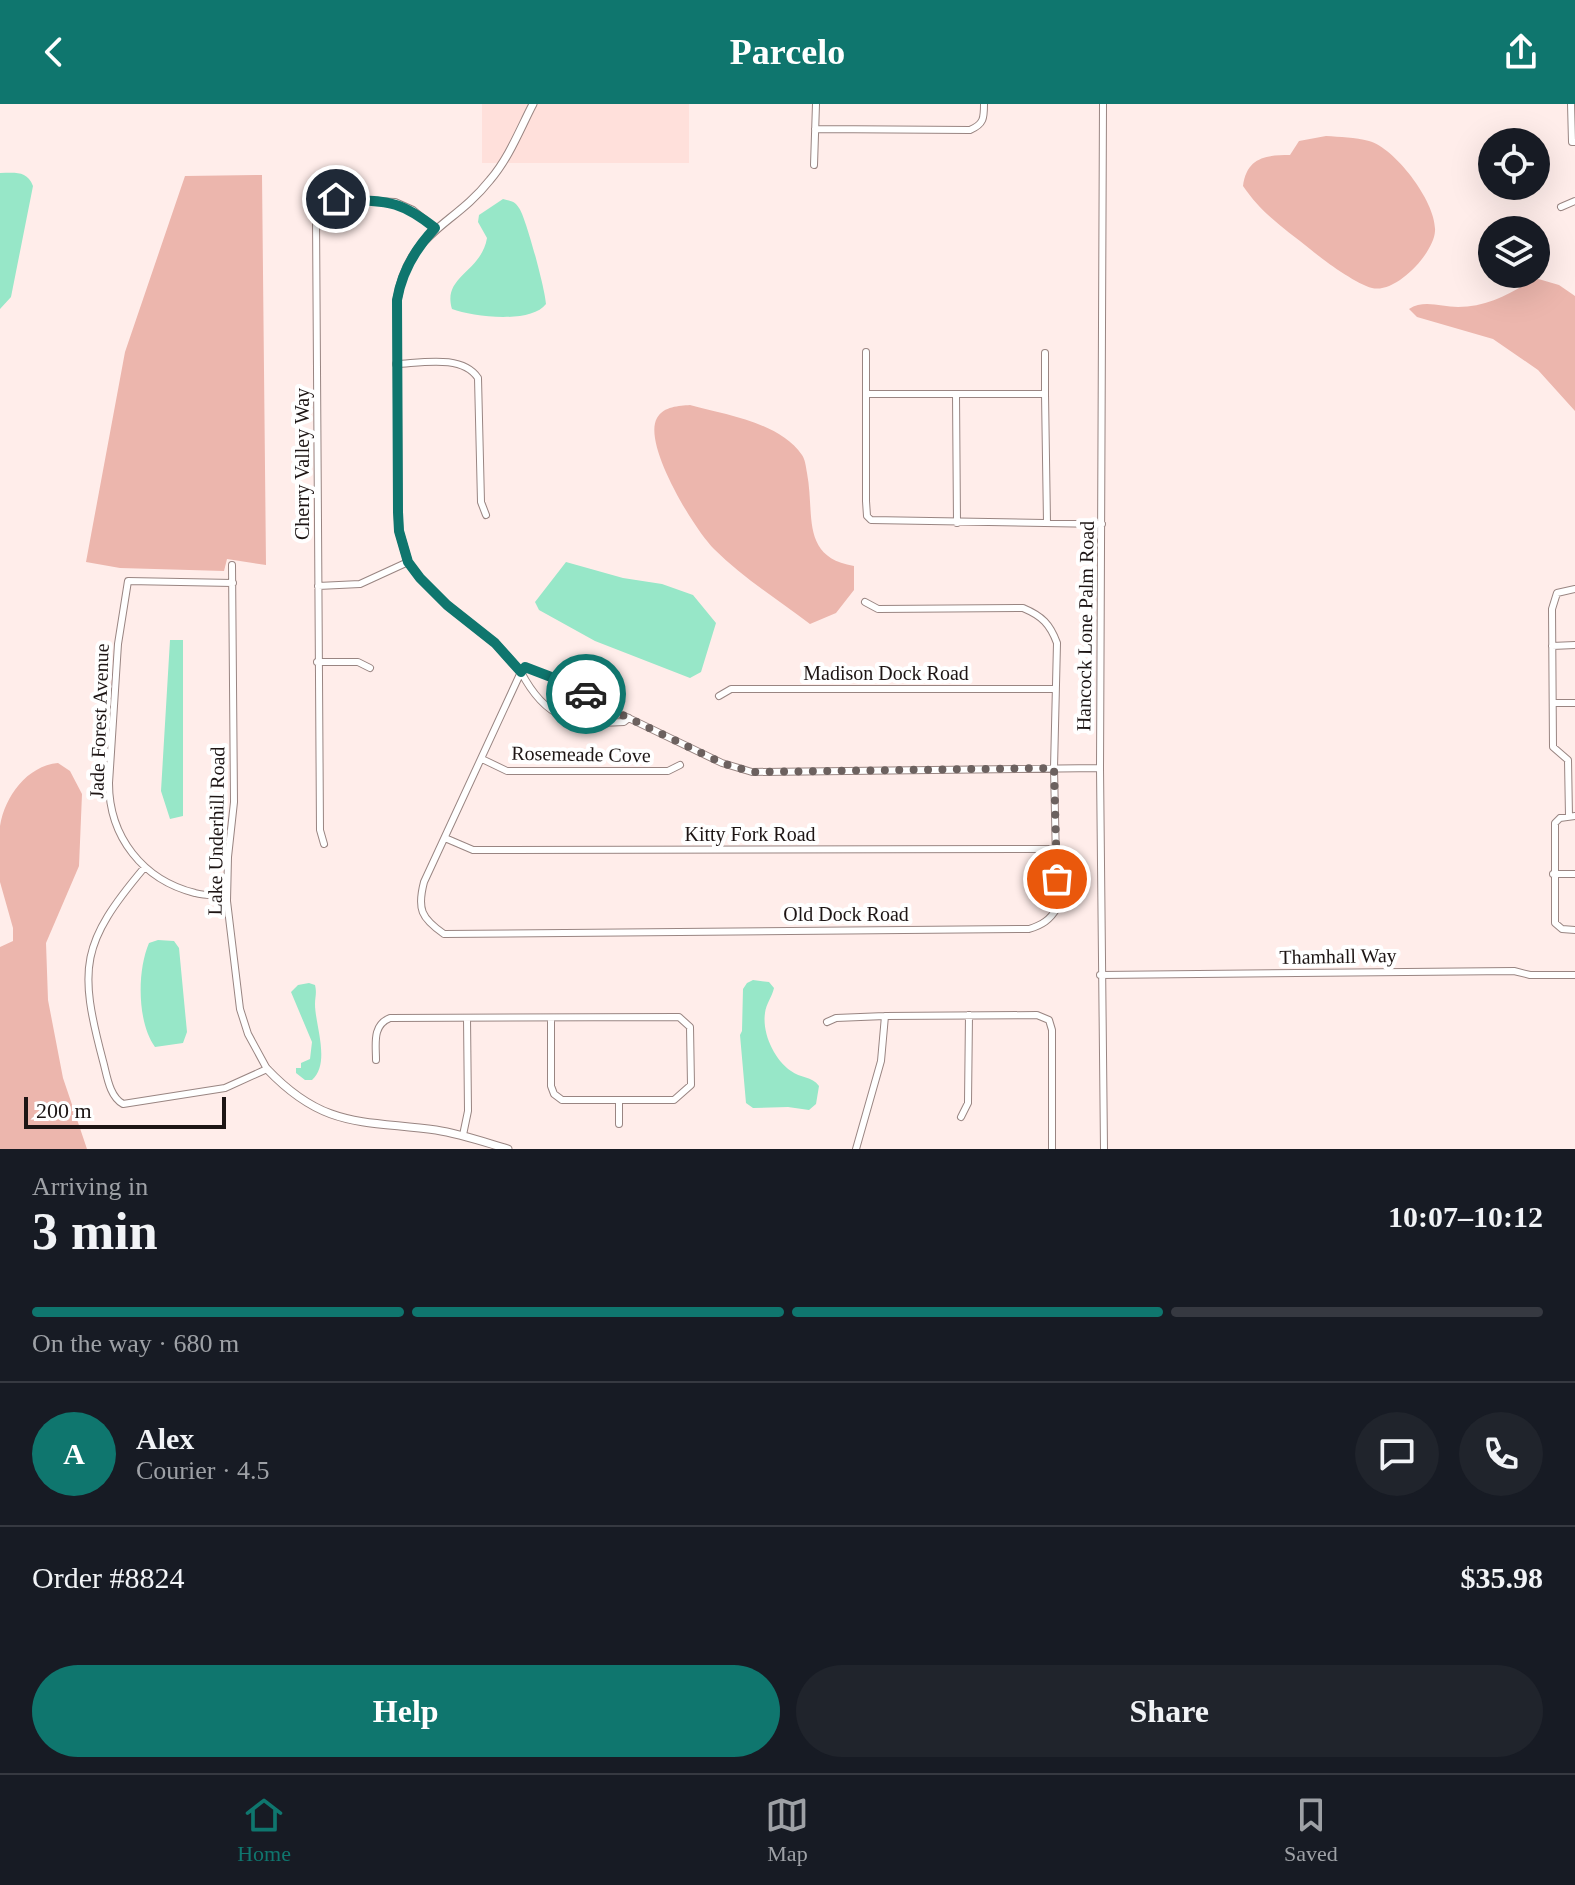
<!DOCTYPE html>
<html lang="en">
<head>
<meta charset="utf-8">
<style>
  body { margin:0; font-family:Georgia,serif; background:#20242c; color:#f1f3f6; height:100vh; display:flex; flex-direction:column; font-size:30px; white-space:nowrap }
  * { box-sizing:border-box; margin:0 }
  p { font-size:26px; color:#9ea1a6 }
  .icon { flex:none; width:44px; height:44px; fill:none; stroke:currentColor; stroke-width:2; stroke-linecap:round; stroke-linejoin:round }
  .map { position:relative; height:1045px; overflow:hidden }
  .sheet { display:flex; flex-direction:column; background:#171b24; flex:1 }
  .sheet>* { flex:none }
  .tools { position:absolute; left:1478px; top:24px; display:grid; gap:16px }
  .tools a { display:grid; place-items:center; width:72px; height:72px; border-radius:50%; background:#171b24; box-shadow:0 8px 32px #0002; font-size:40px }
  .scale { position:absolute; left:24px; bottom:20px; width:202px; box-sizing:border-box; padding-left:8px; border:4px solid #1d1514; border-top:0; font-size:22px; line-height:28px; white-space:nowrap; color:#1d1514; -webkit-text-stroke:6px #fff; paint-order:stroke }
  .pin { position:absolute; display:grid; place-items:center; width:68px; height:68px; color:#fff; margin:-34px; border:4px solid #fff; border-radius:50%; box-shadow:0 2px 8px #0007 }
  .courier { position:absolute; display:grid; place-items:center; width:80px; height:80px; margin:-40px; border:6px solid #0f766e; border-radius:50%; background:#fff; color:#222; box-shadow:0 2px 10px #0007 }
  .summary em { font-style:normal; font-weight:700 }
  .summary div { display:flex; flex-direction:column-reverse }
  .summary { display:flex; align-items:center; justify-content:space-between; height:136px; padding:0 32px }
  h1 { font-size:52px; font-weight:700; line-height:60px }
  .bar { display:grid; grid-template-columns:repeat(4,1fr); gap:12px 8px; align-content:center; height:96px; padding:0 32px }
  .bar i { height:10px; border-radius:6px; background:#363941 }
  .bar .active { background:#0f766e }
  .bar p { grid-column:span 4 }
  .line { display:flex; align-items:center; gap:20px; padding:0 32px; border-top:2px solid #363941 }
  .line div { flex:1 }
  .round { display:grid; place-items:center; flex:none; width:84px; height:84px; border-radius:42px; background:#20242c }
  .button { display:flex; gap:16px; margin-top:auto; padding:16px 32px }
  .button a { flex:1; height:92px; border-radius:48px; background:#0f766e; color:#fff; font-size:32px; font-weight:700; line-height:92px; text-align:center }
  .button a+a { background:#20242c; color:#f1f3f6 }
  header { display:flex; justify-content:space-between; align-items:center; height:104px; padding:0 32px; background:#0f766e; color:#fff; font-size:36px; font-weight:700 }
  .dock { display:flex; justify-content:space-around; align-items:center; height:112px; border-top:2px solid #363941; background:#171b24; font-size:22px; color:#9ea1a6 }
  .dock a { display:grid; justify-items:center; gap:4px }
  .dock .active { color:#0f766e }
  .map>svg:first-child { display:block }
  .built { fill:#ffe0db }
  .green { fill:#ecb6ad }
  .water { fill:#97e7c8 }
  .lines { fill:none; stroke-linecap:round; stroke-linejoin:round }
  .minor-casing { stroke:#998582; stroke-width:8 }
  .tertiary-casing { stroke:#998582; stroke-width:9 }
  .minor { stroke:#fff; stroke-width:6 }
  .tertiary { stroke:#fff; stroke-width:7 }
  .done { stroke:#6c615f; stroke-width:8; stroke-dasharray:0 14.4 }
  .route { stroke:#0f766e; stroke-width:10 }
  .labels { text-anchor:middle; stroke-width:8; stroke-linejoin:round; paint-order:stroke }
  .street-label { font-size:20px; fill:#1d1514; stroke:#fff }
</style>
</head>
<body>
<header><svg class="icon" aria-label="back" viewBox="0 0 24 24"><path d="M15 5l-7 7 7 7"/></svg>Parcelo<svg class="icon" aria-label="share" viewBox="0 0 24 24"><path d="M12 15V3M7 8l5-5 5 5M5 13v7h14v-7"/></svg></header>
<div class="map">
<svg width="1575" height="1045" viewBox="0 0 1575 1045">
  <rect width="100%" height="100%" fill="#ffedea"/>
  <path class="built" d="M482,0H689V59H482Z"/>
  <path class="green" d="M1326,32C1340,33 1355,33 1369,37C1395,44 1437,99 1435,127C1434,149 1396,190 1372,184C1356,180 1323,156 1310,145C1284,124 1262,110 1243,82C1247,53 1266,51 1290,51L1299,37Z
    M262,71L266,461L227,455L224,467L120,464L86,458L125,248L185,72Z
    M1535,174L1559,181L1575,192V307L1538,266L1493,235L1417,213L1409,205C1424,195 1441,203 1458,203C1487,203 1512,189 1535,174Z
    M690,301C726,311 779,318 802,351C805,355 806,363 807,369C815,410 800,453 854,462V486L836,509L810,520C778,496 742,473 714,445C694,425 642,340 657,314C664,302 679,302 690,301Z
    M58,659L70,667L82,690L79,762L46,839L48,896L63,974L87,1045H0V843L13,837V824L0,778V722C5,692 27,662 58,659Z"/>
  <path class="water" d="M0,69C14,69 27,66 33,82L11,193L0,205Z
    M503,95C510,97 515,97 519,104C526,113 546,189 546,200C531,220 473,213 452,205C442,172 481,169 487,134L478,118L479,111Z
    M566,458L623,474L662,480L693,491L716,519L701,568L690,574L595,537L539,506L535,498Z
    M170,536H183V712L170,715L161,687Z
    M158,836L174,837L179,844L187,928L183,939L155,943C137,918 137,867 149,839Z
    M753,876L769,878L774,884C772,893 766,900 765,909C762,929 774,955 791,967C800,974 812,972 819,982L816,1000L809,1006L788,1003L753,1004L746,999L740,931L742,927L743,885L747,879Z
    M309,879L315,881C317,889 315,893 315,900C315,921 331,959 312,976H305L296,969V964H301V959L310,955L312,938L291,888L298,881Z"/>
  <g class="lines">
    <g class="minor-casing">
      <path id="minor" d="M1103,0L1100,664L1104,1045
        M1571,0L1572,38H1575
        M815,25L970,26C984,20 984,14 984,0
        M814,61L816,0
        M1561,103L1575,97
        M866,248V397L867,412L871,416L1102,420
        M1045,249V290
        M396,260C421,259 462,250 478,274L481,398L486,411
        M866,290H1045L1047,419
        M956,290L957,419
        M318,482L360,480L408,458
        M1552,542L1575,541
        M317,558H358L370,564
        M521,568L424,778C417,805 421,814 444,830L1029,825C1042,821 1050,816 1057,804L1054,664L1057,539C1050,520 1042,512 1023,504L878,505L865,498
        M521,568L525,563L572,581L614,607L722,659L752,668L1100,664
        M521,568C546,616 572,621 624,618L629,614
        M719,592L731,585H1055
        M1553,599H1575
        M482,655L507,667H668L680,661
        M1569,712L1568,656L1553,643L1552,505L1557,489L1575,485
        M1575,712L1560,714L1555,719V819L1562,825L1575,826
        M445,734L473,746L1057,745
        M324,740L320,726L316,113L324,103L336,95L395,98L413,106L435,124
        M144,764C81,839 78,863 103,957C107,971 109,992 123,1000L225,984L267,965L248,930L240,905L227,797L228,753L234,698L232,461
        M1553,770H1575
        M227,792C216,791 205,792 195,789C143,776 109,733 109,679L118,540L128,477L233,479
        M1100,871L1514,867L1530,871H1575
        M827,918L836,914L885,912L1037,911L1049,916L1052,926V1045
        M376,956C376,940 372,921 390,914L679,913L690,923L691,981L674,996H562L554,990L551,982V914
        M619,997V1020
        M961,1013L968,999L969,911
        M463,1031L468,1007L467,914
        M856,1045L881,957L885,912"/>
    </g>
    <g class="tertiary-casing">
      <path id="tertiary" d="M521,568L495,539L447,501L420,474L408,458L399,427L398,408L397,196C409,126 452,124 490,76C509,54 520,25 533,0
        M267,965C324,1025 362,1016 436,1026C461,1030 484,1038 508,1045"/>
    </g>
    <use href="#minor" class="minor"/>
    <use href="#tertiary" class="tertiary"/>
  </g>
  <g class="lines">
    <path class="done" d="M586,590L614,607L722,659L752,668L1054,664L1057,775"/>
    <path class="route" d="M336,95C384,98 396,93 435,124C415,145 402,167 397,196L398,408L399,427L408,458L420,474L447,501L495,539L521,568L525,563L572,581L586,590"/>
  </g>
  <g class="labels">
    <g class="street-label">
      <text transform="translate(302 360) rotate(-90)" y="7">Cherry Valley Way</text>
      <text transform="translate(1085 522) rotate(-89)" y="7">Hancock Lone Palm Road</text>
      <text x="886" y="576">Madison Dock Road</text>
      <text transform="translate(99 617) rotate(-88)" y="7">Jade Forest Avenue</text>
      <text transform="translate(581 650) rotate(1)" y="7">Rosemeade Cove</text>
      <text transform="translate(216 727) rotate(-89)" y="7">Lake Underhill Road</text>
      <text x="750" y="737">Kitty Fork Road</text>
      <text x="846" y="817">Old Dock Road</text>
      <text transform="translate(1338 852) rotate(-1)" y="7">Thamhall Way</text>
    </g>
  </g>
</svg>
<div class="tools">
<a><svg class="icon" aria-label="locate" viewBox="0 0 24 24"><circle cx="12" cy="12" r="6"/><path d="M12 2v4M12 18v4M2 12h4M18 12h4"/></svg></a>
<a><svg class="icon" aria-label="layers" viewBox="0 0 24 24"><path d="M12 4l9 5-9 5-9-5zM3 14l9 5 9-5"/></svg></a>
</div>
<div class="scale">200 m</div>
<div class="pin" style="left:1057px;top:775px;background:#ea580c"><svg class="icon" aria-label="bag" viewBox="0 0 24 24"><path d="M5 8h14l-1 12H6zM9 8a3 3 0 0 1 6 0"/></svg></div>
<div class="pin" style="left:336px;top:95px;background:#1f2937"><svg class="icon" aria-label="home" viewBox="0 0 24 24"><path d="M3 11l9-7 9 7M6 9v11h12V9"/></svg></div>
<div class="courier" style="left:586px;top:590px"><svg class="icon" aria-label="car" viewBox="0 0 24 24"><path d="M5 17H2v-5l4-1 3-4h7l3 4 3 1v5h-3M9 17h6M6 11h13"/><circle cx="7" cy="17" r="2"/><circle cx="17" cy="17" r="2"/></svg></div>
</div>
<section class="sheet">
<div class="summary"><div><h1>3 min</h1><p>Arriving in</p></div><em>10:07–10:12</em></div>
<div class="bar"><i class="active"></i><i class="active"></i><i class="active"></i><i></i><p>On the way · 680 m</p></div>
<div class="line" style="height:144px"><b class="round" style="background:#0f766e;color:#fff">A</b><div><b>Alex</b><p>Courier · 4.5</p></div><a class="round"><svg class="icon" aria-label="chat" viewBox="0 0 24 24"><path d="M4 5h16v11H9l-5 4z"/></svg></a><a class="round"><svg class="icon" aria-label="phone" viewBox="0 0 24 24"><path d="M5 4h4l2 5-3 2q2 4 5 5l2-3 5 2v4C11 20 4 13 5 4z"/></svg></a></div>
<div class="line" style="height:104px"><div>Order #8824</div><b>$35.98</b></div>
<div class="button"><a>Help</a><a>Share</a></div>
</section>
<nav class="dock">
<a class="active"><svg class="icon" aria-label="home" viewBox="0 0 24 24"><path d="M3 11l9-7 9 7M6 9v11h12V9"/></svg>Home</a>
<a><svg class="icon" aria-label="map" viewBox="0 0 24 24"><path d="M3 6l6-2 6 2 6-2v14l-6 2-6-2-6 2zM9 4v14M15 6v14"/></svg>Map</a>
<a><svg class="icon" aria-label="saved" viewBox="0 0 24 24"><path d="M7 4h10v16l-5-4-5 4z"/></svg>Saved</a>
</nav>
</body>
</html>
